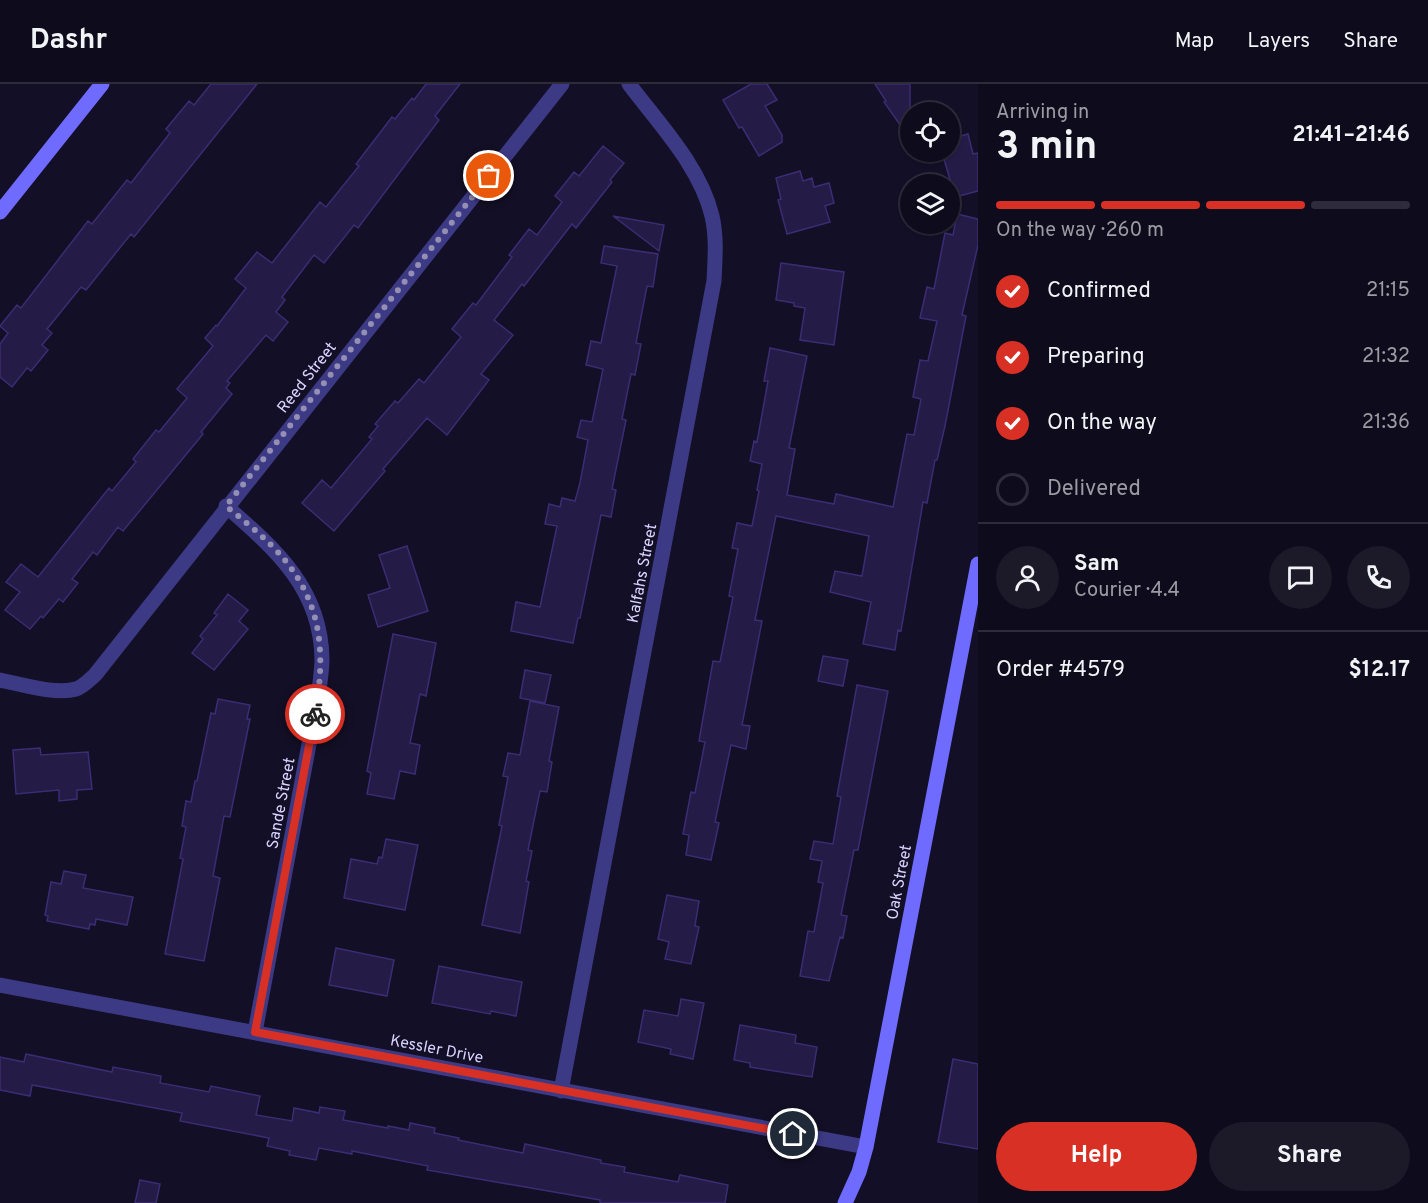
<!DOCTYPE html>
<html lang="en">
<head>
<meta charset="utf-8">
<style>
  body { margin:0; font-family:Overpass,sans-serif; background:#1c1929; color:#f1f3f6; height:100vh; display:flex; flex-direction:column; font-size:22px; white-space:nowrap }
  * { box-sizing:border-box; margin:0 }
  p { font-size:20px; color:#9b9ba3 }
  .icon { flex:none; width:33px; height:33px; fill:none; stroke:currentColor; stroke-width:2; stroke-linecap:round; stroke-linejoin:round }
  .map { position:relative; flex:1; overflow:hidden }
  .panel { display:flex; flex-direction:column; background:#0e0b1c; width:450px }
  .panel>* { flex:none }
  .tools { position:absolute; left:900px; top:18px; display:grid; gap:12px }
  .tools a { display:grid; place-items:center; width:60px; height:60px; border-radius:50%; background:#0e0b1c; box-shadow:0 2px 4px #0004,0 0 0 2px #2e2b3b; font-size:30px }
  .pin { position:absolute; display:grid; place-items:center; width:51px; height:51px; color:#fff; margin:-26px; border:3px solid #fff; border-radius:50%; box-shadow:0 2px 6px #0007 }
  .courier { position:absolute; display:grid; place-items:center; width:60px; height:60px; margin:-30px; border:4px solid #d93025; border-radius:50%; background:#fff; color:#222; box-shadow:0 2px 8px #0007 }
  .summary em { font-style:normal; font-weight:700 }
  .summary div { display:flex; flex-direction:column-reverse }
  .summary { display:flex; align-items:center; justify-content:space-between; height:102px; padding:0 18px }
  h1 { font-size:39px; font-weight:700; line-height:45px }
  .bar { display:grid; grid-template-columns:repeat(4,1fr); gap:9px 6px; align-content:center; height:72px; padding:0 18px }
  .bar i { height:8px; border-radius:4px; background:#2e2b3b }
  .bar .active { background:#d93025 }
  .bar p { grid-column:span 4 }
  .line { display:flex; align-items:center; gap:15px; padding:0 18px; border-top:2px solid #2e2b3b }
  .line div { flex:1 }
  .round { display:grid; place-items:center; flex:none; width:63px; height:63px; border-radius:32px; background:#1c1929 }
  ol { padding:0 18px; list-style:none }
  li { display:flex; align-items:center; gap:18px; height:66px }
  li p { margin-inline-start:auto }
  li .icon { padding:6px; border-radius:50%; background:#d93025; color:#fff; stroke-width:4 }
  li:last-child { color:#9b9ba3 }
  li i { width:33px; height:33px; border:3px solid #2e2b3b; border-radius:50% }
  .primary-button { display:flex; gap:12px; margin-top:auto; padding:12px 18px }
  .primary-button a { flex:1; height:69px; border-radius:36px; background:#d93025; color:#fff; font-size:24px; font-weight:700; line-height:69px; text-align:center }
  .primary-button a+a { background:#1c1929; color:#f1f3f6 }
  header { display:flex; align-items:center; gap:36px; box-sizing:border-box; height:84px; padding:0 30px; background:#0e0b1c; border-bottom:2px solid #2e2b3b }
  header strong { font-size:28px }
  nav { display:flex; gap:33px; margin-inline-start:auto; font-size:21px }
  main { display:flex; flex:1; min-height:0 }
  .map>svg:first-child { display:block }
  .building { fill:#241b47; stroke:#3b2d73; stroke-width:1.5 }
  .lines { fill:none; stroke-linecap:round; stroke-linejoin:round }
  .street { stroke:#3d3a85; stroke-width:15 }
  .secondary { stroke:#6f6bff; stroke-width:15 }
  .done { stroke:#948fb3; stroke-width:6; stroke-dasharray:0 10.8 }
  .route { stroke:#d93025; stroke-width:8 }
  .labels { text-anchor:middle; stroke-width:4.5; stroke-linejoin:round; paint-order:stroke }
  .street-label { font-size:16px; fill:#d9d4ff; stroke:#130f26 }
</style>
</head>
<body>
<header>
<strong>Dashr</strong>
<nav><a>Map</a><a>Layers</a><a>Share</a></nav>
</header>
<main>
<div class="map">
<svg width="978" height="1119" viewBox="0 0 978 1119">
  <rect width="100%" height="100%" fill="#130f26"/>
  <path class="building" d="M211,0H257L134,153L131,150L86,206L81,203L47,245L52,249L42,261L48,266L31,287L27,284L12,303L0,293V260L8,249L0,242L17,221L21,224L88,137L92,140L127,96L131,99L170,49L166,45L189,17L194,21Z
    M426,0H460L435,32L439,36L358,144L354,141L324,179L314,171L282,213L285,216L276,228L288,238L273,257L266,251L227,297L230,299L226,304L232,310L201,348L203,350L123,447L118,443L97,471L93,468L72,495L78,499L63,518L59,515L43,534L41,532L30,545L5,526L20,508L6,498L21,480L38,493L109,404L112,407L136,378L133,375L156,346L159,348L187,314L177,305L213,262L205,254L216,241L217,242L246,204L235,195L257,168L272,179L320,118L326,123L359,82L356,80L392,33L395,35L412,14L414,16Z
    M751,0H767L777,16L765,22L782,51V58L759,72L742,43L739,44L723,16Z
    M875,0H910V55L884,18L886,17Z
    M968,50L973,70L978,69V107L955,113L942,68H950V55Z
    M603,62L624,79L610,96L612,98L576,144L572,140L524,202L522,200L494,236L513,251L481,290L489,296L447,351L427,334L383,385L385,387L334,447L302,419L322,396L331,404L372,355L369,353L378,342L375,340L395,317L398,319L419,295L424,299L461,253L452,245L473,219L476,221L512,173L509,171L529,145L537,151L562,118L555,112L574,88L579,92Z
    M800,87L803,97L812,94L814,103L829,99L834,119L825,122L830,138L787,150L778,116L781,115L776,94Z
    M957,130L978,135V161L962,231L966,232L945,342L937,376H935L927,419L923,418L901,547L898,546L895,566L863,560L871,518L830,508L835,487L862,492L869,452L776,432L755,536L762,537L742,641L750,642L746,665L731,661L715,738L719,739L711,776L686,771L689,751L683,750L691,708L695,709L705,658L699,657L713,577L720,578L733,513L729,512L738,465L732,464L737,439L752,442L759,407L757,406L762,380L750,377L754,357L757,358L768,297H764L770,264L807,272L789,364L795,365L787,411L834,420L836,410L893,423L907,350L914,351L921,315L913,313L920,276L928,277L937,237L920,234L927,203L934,205L945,149L953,151Z
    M613,132L664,141L659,167Z
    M604,162L658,170L653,203L647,202L636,259L641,260L635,291L631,290L622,335L626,336L612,405L616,406L611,433L601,431L580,534H578L573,559L511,547L516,518L540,523L557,442L545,440L549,420L560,423L562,414L575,417L580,399L588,356L577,353L581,336L592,338L603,285L586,281L591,257L601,259L617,182L601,179Z
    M781,179L844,188L834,261L800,256L805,224L794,222V219L776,216Z
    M407,462L428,527L378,543L368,511L390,504L379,471Z
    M228,510L248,526L239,537L248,545L214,586L192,569L203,555L200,552L217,531L214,529Z
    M393,550L436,559L426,612L420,610L410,659L420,661L415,690L400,687L394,715L367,710L371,689L367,687Z
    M823,572L848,576L843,602L818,597Z
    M525,586L551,591L545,619L520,614Z
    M857,601L888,607L858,766H854L841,831L847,832L843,854L840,853L829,897L800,892L808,847L814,848L823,799L818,798L822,777L810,775L814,757L833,760L841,713L837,712Z
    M218,615L250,621L247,635H250L230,733L224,732L213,792L220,794L204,877L165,870L183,775L180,774L186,743L182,742L186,717L191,718L195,697H197L211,629L215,630Z
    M530,617L559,623L549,677L552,678L547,708L540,707L528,766L532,767L526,797L529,798L520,849L482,841L502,742L499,741L508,693L503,692L508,669L520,671Z
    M40,664L41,671L88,668L92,705L77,706V715L59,717V706L16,710L13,666Z
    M386,755L418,761L405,826L344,814L351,775L377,780L379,773L382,774Z
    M64,787L86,791L83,804L133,813L127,841L96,835L95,841L90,840L89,845L47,837L48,832L45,831L51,798L61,800Z
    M667,811L699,817L695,842L699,843L691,880L665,875L669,858L658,855Z
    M336,864L394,876L387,912L329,901Z
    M439,882L522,898L516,932L491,927L490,930L432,919Z
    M681,915L704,919L693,975L670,970L671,965L638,958L644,926L678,932Z
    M740,941L796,951L795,959L817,963L812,993L750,983V979L734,976Z
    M26,970L112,988L113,983L161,992L160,999L209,1008L211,1002L260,1012L256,1031L292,1037L294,1024L319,1029L320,1023L345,1027L343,1036L388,1044V1042L409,1046L410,1039L435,1044L434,1049L459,1054L458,1056L523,1069L525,1060L601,1076V1079L625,1083L624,1088L678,1098L680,1091L728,1101L725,1119H600V1116L427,1086L428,1082L352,1067V1070L319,1064L316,1076L289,1071L290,1067L267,1062L269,1054L180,1037L182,1029L32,1001L30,1012L0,1006V973L24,978Z
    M953,975L978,980V1065L938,1058Z
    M140,1096L160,1100L156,1119H135Z"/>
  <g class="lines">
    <path class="street" d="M226,422C275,465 321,504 322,575C322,585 320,597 319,607L255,948
      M0,596C20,600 56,611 76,605C83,603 89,596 95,591L562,0
      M0,901L866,1063
      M561,1007L714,197C715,175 717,154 712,132C700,82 659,40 629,0"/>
    <path class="secondary" d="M0,128L102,0
      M845,1119L859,1088L866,1063L978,480"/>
  </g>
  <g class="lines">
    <path class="done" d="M315,630C327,564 321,511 272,462C258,448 242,435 226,422L489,92"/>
    <path class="route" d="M315,630L255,948L793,1050"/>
  </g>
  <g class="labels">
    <g class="street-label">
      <text transform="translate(306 293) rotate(-52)" y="6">Reed Street</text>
      <text transform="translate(641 489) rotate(-79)" y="6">Kalfahs Street</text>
      <text transform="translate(280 719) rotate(-79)" y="6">Sande Street</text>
      <text transform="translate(898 798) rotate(-79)" y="6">Oak Street</text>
      <text transform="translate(437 964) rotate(11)" y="6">Kessler Drive</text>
    </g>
  </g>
</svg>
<div class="tools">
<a><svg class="icon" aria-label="locate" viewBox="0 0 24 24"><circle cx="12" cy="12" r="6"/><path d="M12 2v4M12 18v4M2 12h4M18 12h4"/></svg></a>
<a><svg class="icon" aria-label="layers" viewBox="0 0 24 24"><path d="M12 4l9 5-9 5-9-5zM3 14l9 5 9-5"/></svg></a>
</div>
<div class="pin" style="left:489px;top:92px;background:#ea580c"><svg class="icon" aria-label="bag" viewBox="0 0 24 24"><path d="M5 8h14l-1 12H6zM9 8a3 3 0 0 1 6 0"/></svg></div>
<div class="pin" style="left:793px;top:1050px;background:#1f2937"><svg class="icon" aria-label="home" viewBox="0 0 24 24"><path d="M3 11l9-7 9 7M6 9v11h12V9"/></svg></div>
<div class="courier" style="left:315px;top:630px"><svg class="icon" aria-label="bike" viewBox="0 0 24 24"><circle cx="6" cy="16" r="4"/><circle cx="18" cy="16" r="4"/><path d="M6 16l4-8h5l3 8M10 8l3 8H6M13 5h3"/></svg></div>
</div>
<section class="panel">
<div class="summary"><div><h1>3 min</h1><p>Arriving in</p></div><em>21:41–21:46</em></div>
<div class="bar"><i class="active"></i><i class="active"></i><i class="active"></i><i></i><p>On the way · 260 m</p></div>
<ol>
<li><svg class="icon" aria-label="check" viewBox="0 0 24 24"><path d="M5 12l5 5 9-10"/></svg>Confirmed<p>21:15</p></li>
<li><svg class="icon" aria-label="check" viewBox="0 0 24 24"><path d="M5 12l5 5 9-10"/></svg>Preparing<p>21:32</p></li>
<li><svg class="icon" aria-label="check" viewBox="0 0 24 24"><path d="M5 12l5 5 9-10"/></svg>On the way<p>21:36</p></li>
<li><i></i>Delivered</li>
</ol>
<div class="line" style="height:108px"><a class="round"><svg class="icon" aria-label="person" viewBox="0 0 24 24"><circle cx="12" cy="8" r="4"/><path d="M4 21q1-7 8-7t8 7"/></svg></a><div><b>Sam</b><p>Courier · 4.4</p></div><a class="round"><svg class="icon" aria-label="chat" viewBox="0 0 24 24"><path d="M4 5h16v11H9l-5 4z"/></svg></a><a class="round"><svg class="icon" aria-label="phone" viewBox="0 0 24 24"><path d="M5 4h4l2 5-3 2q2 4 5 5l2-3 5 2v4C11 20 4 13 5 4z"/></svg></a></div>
<div class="line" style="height:78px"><div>Order #4579</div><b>$12.17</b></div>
<div class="primary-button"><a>Help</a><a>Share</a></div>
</section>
</main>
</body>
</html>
